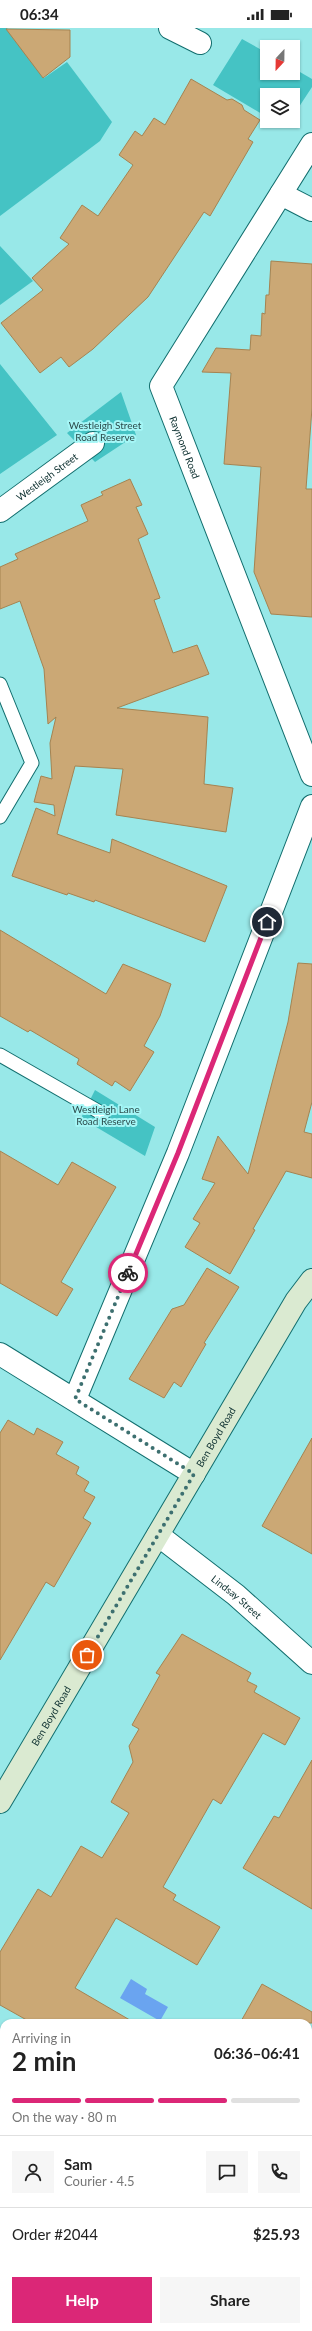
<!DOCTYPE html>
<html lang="en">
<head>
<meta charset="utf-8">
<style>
  body { margin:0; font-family:Lato,sans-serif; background:#f6f6f6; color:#222; height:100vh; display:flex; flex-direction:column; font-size:15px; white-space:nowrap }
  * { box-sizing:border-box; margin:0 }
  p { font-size:13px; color:#767676 }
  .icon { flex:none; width:22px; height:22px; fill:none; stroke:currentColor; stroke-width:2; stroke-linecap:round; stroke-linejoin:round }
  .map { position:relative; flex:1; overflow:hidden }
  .side { position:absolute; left:0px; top:1991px; width:312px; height:312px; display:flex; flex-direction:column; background:#fff; border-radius:12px 12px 0 0; box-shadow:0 1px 3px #0004 }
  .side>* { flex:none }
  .needle { width:26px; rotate:202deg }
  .fabs { position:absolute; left:260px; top:12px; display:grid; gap:8px }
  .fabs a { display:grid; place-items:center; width:40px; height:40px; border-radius:0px; background:#fff; box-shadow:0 1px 3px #0004; font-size:20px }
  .pin { position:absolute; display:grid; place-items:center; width:34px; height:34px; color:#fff; margin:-17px; border:2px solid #fff; border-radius:50%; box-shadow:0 1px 4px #0007 }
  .courier { position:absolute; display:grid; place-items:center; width:40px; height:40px; margin:-20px; border:3px solid #db2777; border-radius:50%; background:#fff; color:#222; box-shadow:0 1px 5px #0007 }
  .overview em { font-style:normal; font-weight:700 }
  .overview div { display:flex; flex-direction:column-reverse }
  .overview { display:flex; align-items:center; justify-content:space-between; height:68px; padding:0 12px }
  h1 { font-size:26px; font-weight:700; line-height:30px }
  .bar { display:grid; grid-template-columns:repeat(4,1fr); gap:6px 4px; align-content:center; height:48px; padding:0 12px }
  .bar i { height:5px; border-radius:3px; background:#e0e0e0 }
  .bar .selected { background:#db2777 }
  .bar p { grid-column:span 4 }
  .line { display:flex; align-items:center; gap:10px; padding:0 12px; border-top:1px solid #e0e0e0 }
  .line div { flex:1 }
  .round { display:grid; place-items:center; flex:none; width:42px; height:42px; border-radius:0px; background:#f6f6f6 }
  .button { display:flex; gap:8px; margin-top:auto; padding:8px 12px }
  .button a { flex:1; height:46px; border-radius:0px; background:#db2777; color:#fff; font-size:16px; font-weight:700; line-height:46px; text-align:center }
  .button a+a { background:#f6f6f6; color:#222 }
  .status { display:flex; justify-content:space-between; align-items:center; height:28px; padding:0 20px; background:#fff; direction:ltr }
  .status svg { height:11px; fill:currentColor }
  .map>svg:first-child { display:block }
  .green { fill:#45c3c4 }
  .water { fill:#6aa4f0 }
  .building { fill:#cba875; stroke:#a58351 }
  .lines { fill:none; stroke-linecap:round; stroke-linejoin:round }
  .lane-casing { stroke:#126e6e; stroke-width:15 }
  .street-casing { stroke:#126e6e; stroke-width:24 }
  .secondary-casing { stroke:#126e6e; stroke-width:24 }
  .lane { stroke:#fff; stroke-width:13 }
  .street { stroke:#fff; stroke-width:22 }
  .secondary { stroke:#daead1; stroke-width:22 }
  .done { stroke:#3d7070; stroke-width:4; stroke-dasharray:0 7.2 }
  .route { stroke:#db2777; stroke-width:5 }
  .labels { text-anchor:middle; stroke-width:4; stroke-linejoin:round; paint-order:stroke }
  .park-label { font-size:10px; fill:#2c4c4c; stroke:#a5f6f6 }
  .street-label { font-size:10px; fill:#0c2f2f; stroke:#a5f6f6 }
</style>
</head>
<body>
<div class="status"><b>06:34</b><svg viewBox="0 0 49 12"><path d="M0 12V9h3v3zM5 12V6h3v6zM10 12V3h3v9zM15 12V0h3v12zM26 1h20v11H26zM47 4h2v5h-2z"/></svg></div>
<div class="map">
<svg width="312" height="2303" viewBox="0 0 312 2303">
  <rect width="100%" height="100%" fill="#98e8e8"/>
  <path class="green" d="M0,0H7L44,50L67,34L112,94L100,113L0,188Z
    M242,11L267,25V45H293V40L312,51V59L293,88V67H267V89L213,57Z
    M0,218L33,253L0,277Z
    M0,336L57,407L0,446Z
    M121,364L136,407L95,434L67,405Z
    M95,1062L155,1099L145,1128L81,1090Z"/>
  <path class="water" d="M131,1951L147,1961L145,1966L168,1979L160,1993L120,1970Z"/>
  <path class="building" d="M6,1L70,2V29L43,50Z
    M191,51L227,72L232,71L242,77L244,82L260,92L248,111L253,114L210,188L204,184L148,269L93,321L69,339L61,329L40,345L1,295L43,262L32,250L69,216L60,210L82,177L98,188L133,137L119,127L135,103L142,108L154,90L165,97Z
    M271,233L312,236V380L306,461H312V589L271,586L254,544L261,439L224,436L231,345L202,344L216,320L250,322L251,307L261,308L262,285L265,286L266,267H269Z
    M130,451L142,477L136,479L148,506L138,511L160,570L154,572L173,625L197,617L209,646L117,680L208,689L204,756L233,760L226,804L116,787L123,741L75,738L57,806L110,825L112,811L227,858L205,914L95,872L94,874L68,865L67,867L12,848L36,780L55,788L54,777L34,774L41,748L52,751L50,715L56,689L48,696L44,641L20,573L0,581V539L18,531L15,526L88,493L81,477L103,467L101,464Z
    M0,902L106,966L123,936L171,956L160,988L144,1018L154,1024L130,1063L115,1053L112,1058L77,1036L79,1031L30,1002L28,1004L0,988Z
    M298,935L312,936V1074L304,1104L312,1106V1150L286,1143L253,1201L255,1202L230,1246L185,1219L200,1195L193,1191L215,1155L202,1151L218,1108L248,1146L288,994Z
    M0,1123L58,1157L72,1134L116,1159L61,1254L73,1261L57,1288L0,1255Z
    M207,1240L239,1259L204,1315L206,1316L181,1359L174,1354L164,1370L129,1351L172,1281L184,1277Z
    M8,1392L34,1407L37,1400L63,1414L56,1426L79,1439L76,1446L89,1454L84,1463L95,1469L83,1490L91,1495L54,1559L46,1554L0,1632V1405Z
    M312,1410V1526L262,1498Z
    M182,1606L251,1645L247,1653L257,1658L254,1664L300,1690L285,1717L263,1705L221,1776L213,1771L163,1859L176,1867L173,1872L220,1899L197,1937L116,1890L75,1960L135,1995H32L0,1977V1924L38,1861L51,1869L81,1818L102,1830L129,1785L111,1774L133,1734L129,1718L139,1701L132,1697L160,1647L156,1645Z
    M312,1732V1881L243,1840L274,1788L279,1790Z
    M262,1956L312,1984V1995H240Z"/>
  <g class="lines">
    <g class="lane-casing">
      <path id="lane" d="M0,656L32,735L0,789
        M0,1027L103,1086"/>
    </g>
    <g class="street-casing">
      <g id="street">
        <path d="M170,0L200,15"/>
        <path id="s1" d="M312,116L161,358L312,747"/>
        <path d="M281,166L312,182"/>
        <path id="s2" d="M0,483L93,415"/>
        <path d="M0,1326L194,1446"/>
        <path d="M75,1371L178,1125L312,778"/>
        <path id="s3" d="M158,1507L236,1567L312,1635"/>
        <path d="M0,2046L4,2048"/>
        <path d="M308,2222L312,2224"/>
      </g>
    </g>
    <g class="secondary-casing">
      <g id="secondary">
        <path id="s4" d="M0,1774L296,1273L312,1252"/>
      </g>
    </g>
    <use href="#lane" class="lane"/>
    <use href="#street" class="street"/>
    <use href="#secondary" class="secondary"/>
  </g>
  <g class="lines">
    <path class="done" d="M87,1627L194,1446L75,1371L128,1245"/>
    <path class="route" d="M128,1245L178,1125L267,894"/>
  </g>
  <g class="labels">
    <g class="park-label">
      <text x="105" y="401">Westleigh Street<tspan x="105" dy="12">Road Reserve</tspan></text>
      <text x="106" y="1085">Westleigh Lane<tspan x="106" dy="12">Road Reserve</tspan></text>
    </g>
    <g class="street-label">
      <text dy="4" stroke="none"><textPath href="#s1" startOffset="351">Raymond Road</textPath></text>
      <text dy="4" stroke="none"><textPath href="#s2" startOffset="58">Westleigh Street</textPath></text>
      <text dy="4" stroke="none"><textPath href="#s4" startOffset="424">Ben Boyd Road</textPath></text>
      <text dy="4" stroke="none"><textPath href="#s3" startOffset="100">Lindsay Street</textPath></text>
      <text dy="4" stroke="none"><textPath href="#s4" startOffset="100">Ben Boyd Road</textPath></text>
    </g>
  </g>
</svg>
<div class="fabs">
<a><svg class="needle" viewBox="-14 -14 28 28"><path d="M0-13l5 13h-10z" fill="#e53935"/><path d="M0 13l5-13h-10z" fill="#767676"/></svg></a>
<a><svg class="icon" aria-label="layers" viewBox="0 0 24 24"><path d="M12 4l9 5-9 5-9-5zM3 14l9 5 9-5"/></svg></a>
</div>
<div class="pin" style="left:87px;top:1627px;background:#ea580c"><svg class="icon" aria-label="bag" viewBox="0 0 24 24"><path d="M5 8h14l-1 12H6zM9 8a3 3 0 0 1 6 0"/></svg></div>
<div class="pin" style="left:267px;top:894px;background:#1f2937"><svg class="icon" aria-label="home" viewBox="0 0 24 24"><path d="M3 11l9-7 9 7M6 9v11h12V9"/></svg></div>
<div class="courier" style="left:128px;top:1245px"><svg class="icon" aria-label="bike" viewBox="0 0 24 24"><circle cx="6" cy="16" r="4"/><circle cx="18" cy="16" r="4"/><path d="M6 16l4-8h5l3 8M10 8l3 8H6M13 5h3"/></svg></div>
<section class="side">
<div class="overview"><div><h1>2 min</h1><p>Arriving in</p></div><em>06:36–06:41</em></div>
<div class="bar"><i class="selected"></i><i class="selected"></i><i class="selected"></i><i></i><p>On the way · 80 m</p></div>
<div class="line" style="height:72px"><a class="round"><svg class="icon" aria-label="person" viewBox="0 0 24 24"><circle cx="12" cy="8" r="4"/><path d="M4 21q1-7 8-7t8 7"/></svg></a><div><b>Sam</b><p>Courier · 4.5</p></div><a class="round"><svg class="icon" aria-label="chat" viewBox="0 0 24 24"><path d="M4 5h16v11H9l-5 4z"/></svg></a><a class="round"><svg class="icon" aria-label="phone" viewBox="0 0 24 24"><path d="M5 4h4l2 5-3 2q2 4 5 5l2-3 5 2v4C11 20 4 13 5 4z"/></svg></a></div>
<div class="line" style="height:52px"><div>Order #2044</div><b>$25.93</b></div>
<div class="button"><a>Help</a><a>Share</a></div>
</section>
</div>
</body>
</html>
